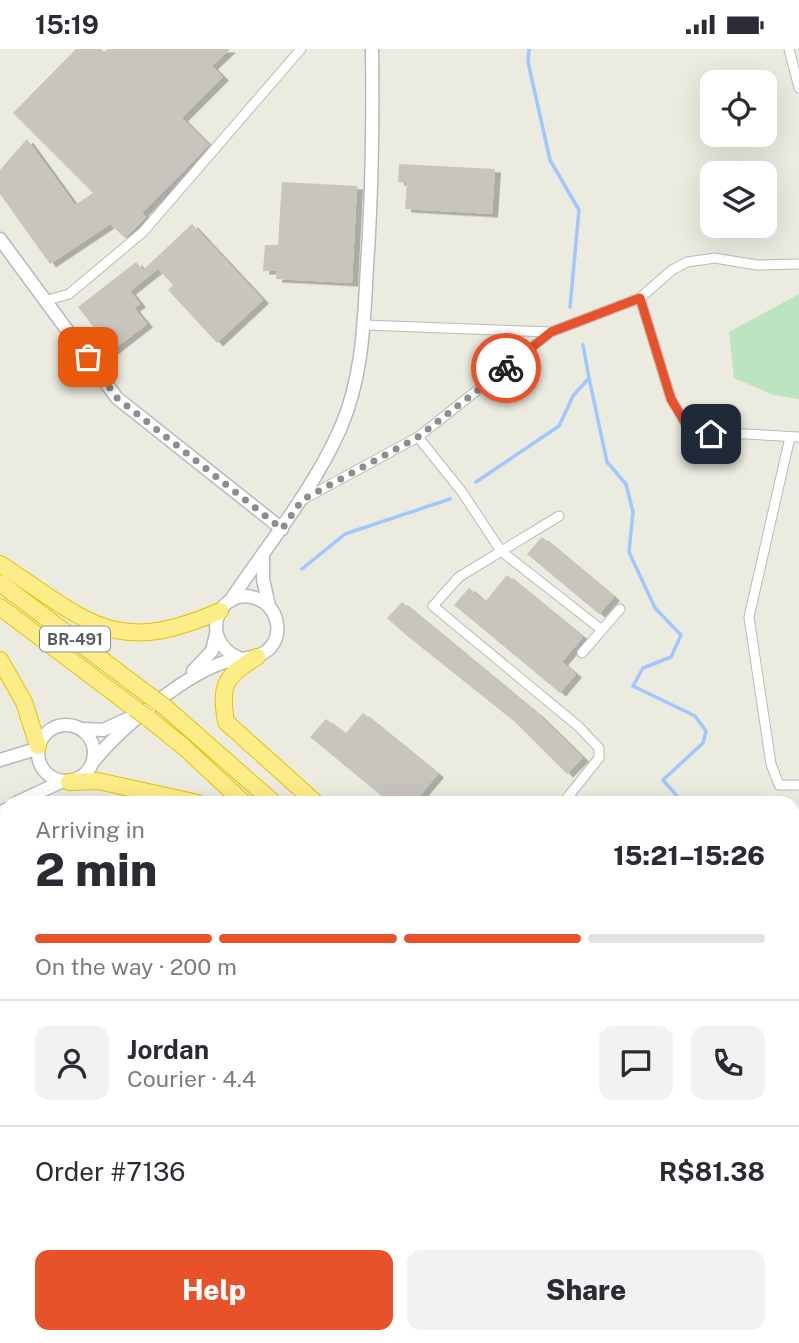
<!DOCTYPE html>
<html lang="en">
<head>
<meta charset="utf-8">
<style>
  body { margin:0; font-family:"Public Sans",sans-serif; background:#f2f2f3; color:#2b2b33; height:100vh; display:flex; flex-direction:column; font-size:26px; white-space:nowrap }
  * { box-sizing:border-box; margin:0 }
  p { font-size:23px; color:#7c7c81 }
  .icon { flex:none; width:38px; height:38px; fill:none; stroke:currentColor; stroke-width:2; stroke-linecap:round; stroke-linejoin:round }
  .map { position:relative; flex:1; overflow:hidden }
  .details { position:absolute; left:0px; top:747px; width:800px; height:548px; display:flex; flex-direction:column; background:#fff; border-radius:21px 21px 0 0; box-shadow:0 7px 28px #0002 }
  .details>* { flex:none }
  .fabs { position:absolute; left:700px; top:21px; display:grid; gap:14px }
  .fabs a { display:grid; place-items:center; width:77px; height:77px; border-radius:14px; background:#fff; box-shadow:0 7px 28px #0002; font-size:35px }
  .pin { position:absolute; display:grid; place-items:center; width:60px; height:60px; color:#fff; margin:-30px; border-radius:14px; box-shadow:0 4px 10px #0006 }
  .courier { position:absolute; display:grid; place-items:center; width:70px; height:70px; margin:-35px; border:5px solid #e7522b; border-radius:50%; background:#fff; color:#222; box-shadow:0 2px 9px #0007 }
  .summary em { font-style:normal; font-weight:800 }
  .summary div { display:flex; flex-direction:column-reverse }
  .summary { display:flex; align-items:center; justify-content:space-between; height:119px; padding:0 35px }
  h1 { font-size:46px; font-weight:800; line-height:52px }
  .bar { display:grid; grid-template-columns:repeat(4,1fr); gap:10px 7px; align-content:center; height:84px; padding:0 35px }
  .bar i { height:9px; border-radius:5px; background:#e1e1e2 }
  .bar .active { background:#e7522b }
  .bar p { grid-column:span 4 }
  .line { display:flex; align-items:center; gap:18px; padding:0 35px; border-top:2px solid #e1e1e2 }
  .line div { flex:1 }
  .round { display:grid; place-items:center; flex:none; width:74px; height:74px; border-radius:14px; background:#f2f2f3 }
  .button { display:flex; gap:14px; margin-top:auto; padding:14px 35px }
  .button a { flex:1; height:80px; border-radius:14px; background:#e7522b; color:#fff; font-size:28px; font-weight:800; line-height:80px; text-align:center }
  .button a+a { background:#f2f2f3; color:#2b2b33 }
  .status { display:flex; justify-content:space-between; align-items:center; height:49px; padding:0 35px; background:#fff; direction:ltr }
  .status svg { height:19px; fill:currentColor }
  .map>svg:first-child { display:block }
  .green { fill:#bce4c1 }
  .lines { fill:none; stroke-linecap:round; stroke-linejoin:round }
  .stream { stroke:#9ec8fe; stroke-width:3.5 }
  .building { fill:#c7c5be; filter:url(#shadow) }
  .street-casing { stroke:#b8babf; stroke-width:11 }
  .secondary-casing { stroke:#b6b9bf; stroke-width:15 }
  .highway-casing { stroke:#ebc002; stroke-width:18 }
  .street { stroke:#fff; stroke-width:9 }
  .secondary { stroke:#fff; stroke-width:12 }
  .highway { stroke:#fced88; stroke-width:16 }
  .highway-bridge-casing { stroke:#ebc002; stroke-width:18; stroke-linecap:butt }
  .highway-bridge { stroke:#fced88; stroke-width:16 }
  .done { stroke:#8c8e8d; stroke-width:7; stroke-dasharray:0 12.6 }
  .route { stroke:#e7522b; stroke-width:9 }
  .labels { text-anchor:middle; stroke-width:5; stroke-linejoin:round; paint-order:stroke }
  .shield { fill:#fff; stroke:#8b8d90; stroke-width:2 }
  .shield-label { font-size:16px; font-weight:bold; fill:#595c61 }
</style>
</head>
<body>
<div class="status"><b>15:19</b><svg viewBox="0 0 49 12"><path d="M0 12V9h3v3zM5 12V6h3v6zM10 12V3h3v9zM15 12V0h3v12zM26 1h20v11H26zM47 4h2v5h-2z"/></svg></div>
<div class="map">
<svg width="799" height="1294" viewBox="0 0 799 1294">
  <defs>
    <filter id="shadow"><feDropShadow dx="6" dy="3.5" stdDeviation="0" flood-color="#0004"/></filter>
  </defs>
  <rect width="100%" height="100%" fill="#ecebe0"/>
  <path class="green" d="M799,245V350L773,346L734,329L729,283Z
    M793,772H799V871L793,868Z
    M793,1091L799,1104V1202L793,1207Z"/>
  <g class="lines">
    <path class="stream" d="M529,0L528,13L550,111L579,161L570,258
      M589,329L607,413L626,435L633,463L629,503L655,559L681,586L671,608L643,619L633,637L695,667L706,682L703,694L663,731L683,754
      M476,433L559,377L573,347L589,329L583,296
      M302,520L345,485L450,450
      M793,827L799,828
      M793,919H799
      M793,1085L799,1115
      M797,1216L799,1180"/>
  </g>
  <path class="building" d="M76,0H101L104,3L108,0H230L212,17L223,28L182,69L209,96L142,164L146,168L125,189L110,175L50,215L0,145V121L27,90L75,156L93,144L13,64Z
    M399,115L495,120L492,165L405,160L407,134L398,133Z
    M282,133L357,137L352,234L276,230L277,222H263L265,196H278Z
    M192,175L263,251L217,294L168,241L173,236L158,220L130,242L140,255L134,259L147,275L112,302L78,258L136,213L143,221Z
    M542,488L614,548L599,565L527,505Z
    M507,526L583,588L562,613L576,625L560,644L454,556L469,539L485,553Z
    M402,553L539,666L583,709L567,725L515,673L406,586L387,569Z
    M363,664L438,725L414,754H390L310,688L326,670L345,685Z"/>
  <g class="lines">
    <g class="street-casing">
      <path id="street" d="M789,0L799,39
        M640,249L671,350L690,382L799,388
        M48,251L69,245L143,183L301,0
        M364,276L551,283L640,249L672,221L687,213L715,209L757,216L799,215
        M418,388L462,443L501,502L602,581
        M790,388L749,568L771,715L779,736H799
        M302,451L418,388L551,283
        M559,467L459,528L433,557L578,677L599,699V709L563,754
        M582,604L620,560
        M0,787L7,786
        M0,917L7,906"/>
    </g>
    <g class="secondary-casing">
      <path id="secondary" d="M0,190L117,349L282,480
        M263,508V530L269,557
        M230,552C268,495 313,442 341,378C363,327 364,272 367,217C372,145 373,72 372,0
        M193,622L212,602L216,585
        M38 704a28 28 0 1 1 56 0a28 28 0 1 1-56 0Z
        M83,680L103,681L127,670
        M0,711L36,700
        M93,713C119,680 180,630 219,615C235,608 258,612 270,599C284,583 277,558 258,550C220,534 196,591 239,609
        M16,754L63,732
        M0,764L7,760
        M325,1294L361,1290L396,1294"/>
    </g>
    <g class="highway-casing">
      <path id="highway" d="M0,515C88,572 113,609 220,562
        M0,534L150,647
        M0,558L134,659
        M257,608C224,627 220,637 226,673L316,754
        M0,611L24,653L38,697
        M165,658L274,754
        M148,669L184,698L244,754
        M69,733L98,732L198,754
        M793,1234L799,1237
        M793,1247L799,1252
        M757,1288L761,1294
        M792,1294L799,1290"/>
    </g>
    <use href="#street" class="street"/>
    <use href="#secondary" class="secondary"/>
    <use href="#highway" class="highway"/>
    <g class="highway-bridge-casing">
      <path id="highway-bridge" d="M150,647L165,658
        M134,659L148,669"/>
    </g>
    <use href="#highway-bridge" class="highway-bridge"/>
  </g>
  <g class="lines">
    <path class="done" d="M88,308L117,349L282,480L302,451L418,388L506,319"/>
    <path class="route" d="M506,319L551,283L640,249L671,350L690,382L711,385"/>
  </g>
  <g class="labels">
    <rect class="shield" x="40" y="577.5" width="70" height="25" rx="5"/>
    <g class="shield-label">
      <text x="75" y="596">BR-491</text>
    </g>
  </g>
</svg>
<div class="fabs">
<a><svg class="icon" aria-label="locate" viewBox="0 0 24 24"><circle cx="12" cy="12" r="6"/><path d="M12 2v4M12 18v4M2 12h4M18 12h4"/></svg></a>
<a><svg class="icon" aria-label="layers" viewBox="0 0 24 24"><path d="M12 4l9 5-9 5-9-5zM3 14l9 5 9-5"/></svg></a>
</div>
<div class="pin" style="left:88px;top:308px;background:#ea580c"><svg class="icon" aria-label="bag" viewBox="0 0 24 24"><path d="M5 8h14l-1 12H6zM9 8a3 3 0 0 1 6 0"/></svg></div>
<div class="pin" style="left:711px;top:385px;background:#1f2937"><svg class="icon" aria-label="home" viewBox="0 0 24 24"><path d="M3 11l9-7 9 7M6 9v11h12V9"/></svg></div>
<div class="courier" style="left:506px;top:319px"><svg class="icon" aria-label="bike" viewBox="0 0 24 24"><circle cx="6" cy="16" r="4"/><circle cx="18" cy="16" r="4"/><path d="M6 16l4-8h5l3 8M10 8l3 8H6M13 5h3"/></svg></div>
<section class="details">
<div class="summary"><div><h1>2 min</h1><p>Arriving in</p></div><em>15:21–15:26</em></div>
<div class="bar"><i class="active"></i><i class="active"></i><i class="active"></i><i></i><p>On the way · 200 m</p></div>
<div class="line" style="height:126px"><a class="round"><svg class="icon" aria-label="person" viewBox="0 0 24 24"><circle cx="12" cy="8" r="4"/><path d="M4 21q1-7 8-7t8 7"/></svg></a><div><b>Jordan</b><p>Courier · 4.4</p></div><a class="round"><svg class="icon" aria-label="chat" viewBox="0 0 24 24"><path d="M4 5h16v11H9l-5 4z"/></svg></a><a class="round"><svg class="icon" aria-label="phone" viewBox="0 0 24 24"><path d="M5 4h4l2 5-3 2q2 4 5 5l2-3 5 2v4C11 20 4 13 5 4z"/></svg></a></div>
<div class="line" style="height:91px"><div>Order #7136</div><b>R$81.38</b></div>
<div class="button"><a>Help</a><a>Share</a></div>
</section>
</div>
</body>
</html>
